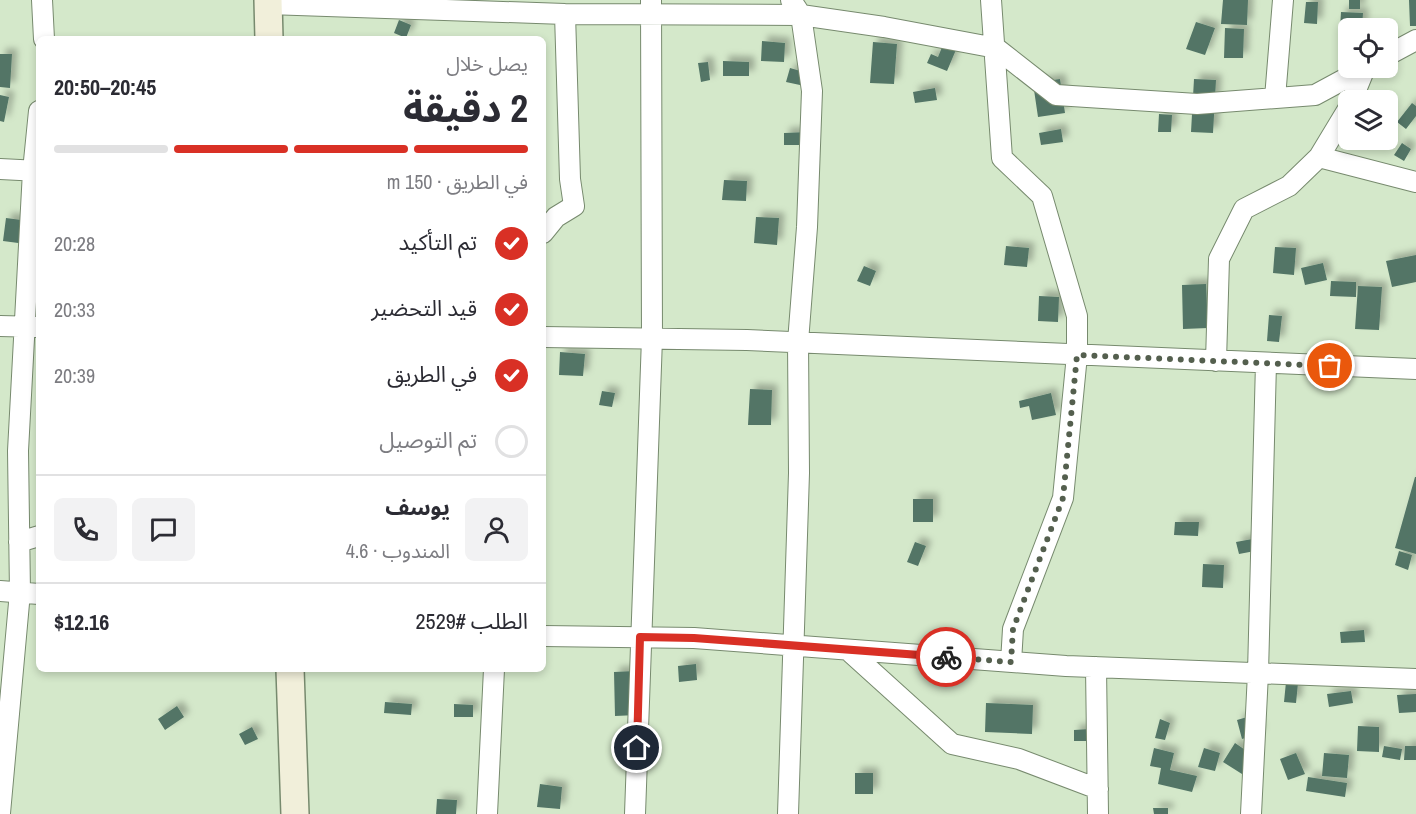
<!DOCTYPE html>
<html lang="ar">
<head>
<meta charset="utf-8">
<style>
  body { margin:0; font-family:"Archivo Narrow","Noto Sans Arabic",sans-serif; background:#f2f2f3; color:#2b2b33; direction:rtl; height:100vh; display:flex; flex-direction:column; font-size:22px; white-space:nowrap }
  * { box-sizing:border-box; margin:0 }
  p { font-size:20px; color:#7c7c81 }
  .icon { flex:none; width:33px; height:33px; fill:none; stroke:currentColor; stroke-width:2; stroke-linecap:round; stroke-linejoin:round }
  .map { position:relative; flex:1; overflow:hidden; direction:ltr }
  .side { position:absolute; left:36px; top:36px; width:510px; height:636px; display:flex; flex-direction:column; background:#fff; border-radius:9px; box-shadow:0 3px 9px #0003; direction:rtl }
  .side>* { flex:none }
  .buttons { position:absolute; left:1338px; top:18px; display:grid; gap:12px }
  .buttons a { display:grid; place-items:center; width:60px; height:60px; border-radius:9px; background:#fff; box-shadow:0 3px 9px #0003; font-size:30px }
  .pin { position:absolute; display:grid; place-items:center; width:51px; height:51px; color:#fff; margin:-26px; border:3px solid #fff; border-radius:50%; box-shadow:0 2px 6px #0007 }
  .courier { position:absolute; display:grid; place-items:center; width:60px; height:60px; margin:-30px; border:4px solid #d93025; border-radius:50%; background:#fff; color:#222; box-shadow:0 2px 8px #0007 }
  .head em { font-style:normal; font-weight:700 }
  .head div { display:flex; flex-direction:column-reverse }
  .head { display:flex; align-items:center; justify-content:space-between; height:102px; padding:0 18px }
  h1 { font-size:39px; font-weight:700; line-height:45px }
  .bar { display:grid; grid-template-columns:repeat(4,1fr); gap:9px 6px; align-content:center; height:72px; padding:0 18px }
  .bar i { height:8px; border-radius:4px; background:#e1e1e2 }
  .bar .selected { background:#d93025 }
  .bar p { grid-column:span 4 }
  .line { display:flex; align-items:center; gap:15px; padding:0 18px; border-top:2px solid #e1e1e2 }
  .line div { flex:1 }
  .round { display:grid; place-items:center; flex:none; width:63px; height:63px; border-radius:9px; background:#f2f2f3 }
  ol { padding:0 18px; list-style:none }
  li { display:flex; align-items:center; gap:18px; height:66px }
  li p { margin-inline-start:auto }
  li .icon { padding:6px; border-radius:50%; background:#d93025; color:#fff; stroke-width:4 }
  li:last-child { color:#7c7c81 }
  li i { width:33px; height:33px; border:3px solid #e1e1e2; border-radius:50% }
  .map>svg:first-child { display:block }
  .building { fill:#527566; filter:url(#shadow) }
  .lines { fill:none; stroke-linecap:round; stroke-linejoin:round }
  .street-casing { stroke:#778a6e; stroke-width:22 }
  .secondary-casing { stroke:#778a6e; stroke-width:30 }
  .street { stroke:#fff; stroke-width:20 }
  .secondary { stroke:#f1efda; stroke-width:27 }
  .done { stroke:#545f4e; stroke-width:6; stroke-dasharray:0 10.8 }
  .route { stroke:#d93025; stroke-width:8 }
</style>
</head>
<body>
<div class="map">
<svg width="1416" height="814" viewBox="0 0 1416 814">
  <defs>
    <filter id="shadow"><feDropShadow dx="5.5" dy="-5.5" stdDeviation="3" flood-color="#0004"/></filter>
  </defs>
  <rect width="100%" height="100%" fill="#d4e8ca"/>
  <path class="building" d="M1223,0H1248L1247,25L1221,24Z
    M1349,0H1360V9H1349Z
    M1409,0H1416V26H1410Z
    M1306,2H1318L1317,24L1304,23Z
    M1341,12L1363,13L1362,28H1340Z
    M399,20L411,25L406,38L394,33Z
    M1196,22L1215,28L1205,55L1186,49Z
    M1225,28L1244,29L1243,58H1224Z
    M945,40L958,45L947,71L927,63L931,54L938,57Z
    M762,41L785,43L784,62L761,61Z
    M873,42L897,44L894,84L870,83Z
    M0,54H12L10,88L0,87Z
    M723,61L749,62V76H723Z
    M708,62L710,80L701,82L698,63Z
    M790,68L804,72L800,85L786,82Z
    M1060,79L1065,113L1038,117L1033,83Z
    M1194,79L1216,80L1213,133L1191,132Z
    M935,88L937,100L915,103L913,92Z
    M0,95L9,97L4,122L0,121Z
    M1412,103L1416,106V116L1406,129L1397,122Z
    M1159,114L1172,115L1171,132H1158Z
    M1061,129L1063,142L1041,145L1039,133Z
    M809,132V145H784V133Z
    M1402,143L1411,149L1404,161L1394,155Z
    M724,180L747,181L746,201L722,200Z
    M756,217L779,218L777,245L754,243Z
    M6,218L29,221L26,244L3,241Z
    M1006,246L1029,248L1027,267L1004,265Z
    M1275,247L1296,248L1294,275L1273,273Z
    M1416,255V282L1392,287L1386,261Z
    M1323,263L1327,280L1305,285L1301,268Z
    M864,266L876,271L870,286L857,281Z
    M1331,281L1356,282V297L1330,296Z
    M1206,284L1208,328L1183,329L1182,285Z
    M1358,286L1382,287L1379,330L1355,329Z
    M1039,296L1059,297L1058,322L1038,321Z
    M1269,315L1282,316L1279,342L1267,341Z
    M560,352L585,354L583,376L559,375Z
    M750,389L772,390L771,425H748Z
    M602,391L615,393L612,407L599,405Z
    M1051,393L1056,415L1032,420L1029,406L1020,408L1019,401Z
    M1415,477H1416V554L1395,548Z
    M913,499H933V522H913Z
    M1175,522H1199L1198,536L1174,535Z
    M1258,538L1260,550L1239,554L1236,542Z
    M915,542L926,546L918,566L907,562Z
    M1399,551L1412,555L1408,570L1395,565Z
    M1203,564L1224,565L1223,588L1202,587Z
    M1364,630L1365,642L1341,643L1340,632Z
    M696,664L697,680L679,682L678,666Z
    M635,671L637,715L615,716L614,672Z
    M1286,682L1298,683L1296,703L1284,702Z
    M1351,691L1353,703L1329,707L1327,694Z
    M1416,694V712L1399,713L1397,695Z
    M385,702L412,704L411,715L384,713Z
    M986,703L1033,705L1032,734L985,732Z
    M454,704L473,705V717H454Z
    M177,706L184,717L165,730L158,719Z
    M1254,715L1259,734L1242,739L1237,720Z
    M1160,719L1170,723L1165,740L1155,738Z
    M1358,726L1379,727V752L1357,751Z
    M252,727L258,739L245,745L239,734Z
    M1089,729V741H1074V730Z
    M1235,743L1254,756L1242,774L1223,762Z
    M1384,746L1402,749L1400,760L1382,757Z
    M1405,746H1416V760H1404Z
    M1154,748L1174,753L1170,770L1197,776L1192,792L1158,784L1161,768L1150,766Z
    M1204,748L1220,753L1215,771L1198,767Z
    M1296,753L1305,774L1288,780L1280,759Z
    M1324,753L1349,755L1347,778L1322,776Z
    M855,773H873V794H855Z
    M1308,777L1347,783L1345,797L1306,791Z
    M540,784L562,787L560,809L537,807Z
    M437,799L457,800L456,814H436Z
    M1153,808H1168V814H1154Z"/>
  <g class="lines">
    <g class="street-casing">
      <path id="street" d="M42,0L44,39
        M991,0L1002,158L1042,196L1077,316V355L1063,498L1013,629L1011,662
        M268,4L565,14L801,15L884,27L996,48L1056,95L1197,104L1315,95L1365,68
        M1388,55L1416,40
        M1275,98L1283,0
        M1352,100L1365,68
        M1319,157L1416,182
        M0,169L39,171
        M543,233L556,217L574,206L570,179L565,14
        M0,326L39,327
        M543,337L747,340L1416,369
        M1216,361L1219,259L1244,209L1289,186L1319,157L1348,109
        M19,542L39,536
        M0,591L39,594
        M543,636L694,638L1066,666L1416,679
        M848,650L952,744L1019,759L1098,789
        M1096,667L1098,814
        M0,813L20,592L18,451L33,171L39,111
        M487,814L494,669
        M635,814L652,338L651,0
        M788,814L799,473L798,342L807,227L812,91L801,15L791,0
        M1251,814L1258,673L1266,363"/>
    </g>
    <g class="secondary-casing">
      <path id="secondary" d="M268,0L269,39
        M290,669L295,814"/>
    </g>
    <use href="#street" class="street"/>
    <use href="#secondary" class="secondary"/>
  </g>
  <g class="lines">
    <path class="done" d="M946,657L1011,662L1013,629L1063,498L1077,355L1330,366"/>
    <path class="route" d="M637,748L640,637L694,638L946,657"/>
  </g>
</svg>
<div class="buttons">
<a><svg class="icon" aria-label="locate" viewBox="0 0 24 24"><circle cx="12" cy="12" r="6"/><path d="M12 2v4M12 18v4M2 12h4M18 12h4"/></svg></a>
<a><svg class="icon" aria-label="layers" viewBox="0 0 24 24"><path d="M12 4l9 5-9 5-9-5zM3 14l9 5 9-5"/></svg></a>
</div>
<div class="pin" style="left:1330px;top:366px;background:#ea580c"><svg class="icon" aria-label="bag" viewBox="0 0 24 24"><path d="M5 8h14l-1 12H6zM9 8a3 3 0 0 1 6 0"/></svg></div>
<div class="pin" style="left:637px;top:748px;background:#1f2937"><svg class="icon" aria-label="home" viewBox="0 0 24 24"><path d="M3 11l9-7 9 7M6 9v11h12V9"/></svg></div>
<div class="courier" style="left:946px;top:657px"><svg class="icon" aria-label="bike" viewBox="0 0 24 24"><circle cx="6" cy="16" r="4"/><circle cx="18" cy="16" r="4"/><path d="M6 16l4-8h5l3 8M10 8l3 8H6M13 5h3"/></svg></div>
<section class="side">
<div class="head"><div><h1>2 دقيقة</h1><p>يصل خلال</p></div><em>20:45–20:50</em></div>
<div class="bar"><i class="selected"></i><i class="selected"></i><i class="selected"></i><i></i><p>في الطريق · 150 m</p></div>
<ol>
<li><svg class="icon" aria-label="check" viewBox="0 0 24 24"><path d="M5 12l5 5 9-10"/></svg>تم التأكيد<p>20:28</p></li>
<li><svg class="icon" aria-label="check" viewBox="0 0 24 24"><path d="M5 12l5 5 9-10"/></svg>قيد التحضير<p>20:33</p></li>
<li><svg class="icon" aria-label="check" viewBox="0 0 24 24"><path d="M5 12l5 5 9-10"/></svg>في الطريق<p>20:39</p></li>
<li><i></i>تم التوصيل</li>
</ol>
<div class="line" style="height:108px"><a class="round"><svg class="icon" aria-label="person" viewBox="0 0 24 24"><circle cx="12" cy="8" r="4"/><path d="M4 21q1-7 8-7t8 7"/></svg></a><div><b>يوسف</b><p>المندوب · 4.6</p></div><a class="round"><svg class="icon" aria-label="chat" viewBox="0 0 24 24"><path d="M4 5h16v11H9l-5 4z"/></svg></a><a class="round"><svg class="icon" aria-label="phone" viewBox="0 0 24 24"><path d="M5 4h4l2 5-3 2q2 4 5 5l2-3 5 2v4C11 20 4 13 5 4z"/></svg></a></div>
<div class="line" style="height:78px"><div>الطلب #2529</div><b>$12.16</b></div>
</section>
</div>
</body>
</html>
